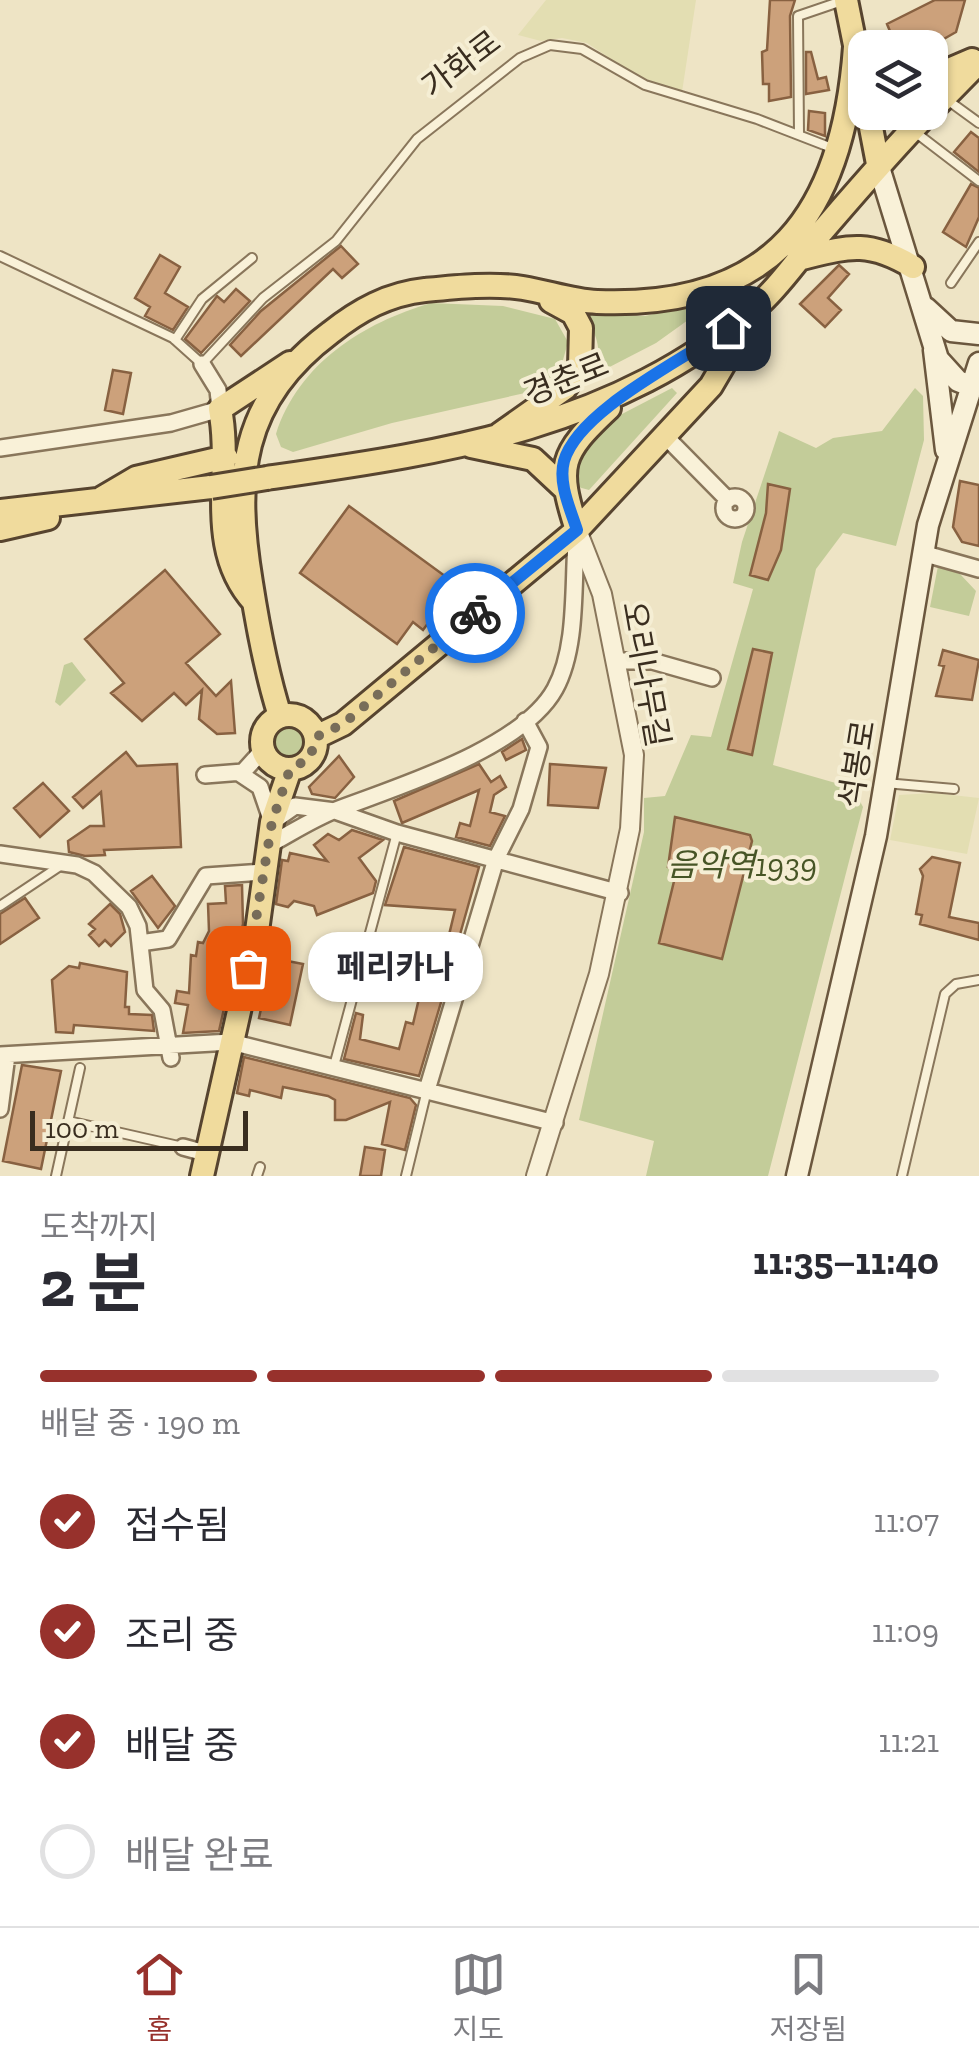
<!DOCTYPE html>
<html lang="ko">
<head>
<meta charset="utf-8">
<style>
  body { margin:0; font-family:"Zilla Slab","Noto Sans KR",serif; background:#f7f7f7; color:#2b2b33; height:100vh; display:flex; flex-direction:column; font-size:38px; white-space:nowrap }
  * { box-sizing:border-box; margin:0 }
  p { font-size:32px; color:#7c7c81 }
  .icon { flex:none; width:55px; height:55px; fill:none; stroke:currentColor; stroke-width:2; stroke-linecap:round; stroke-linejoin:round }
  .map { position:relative; height:1176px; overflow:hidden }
  .drawer { display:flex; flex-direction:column; background:#fff; flex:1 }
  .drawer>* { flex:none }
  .buttons { position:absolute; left:848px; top:30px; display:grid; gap:20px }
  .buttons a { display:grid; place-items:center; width:100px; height:100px; border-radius:20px; background:#fff; box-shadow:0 2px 8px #0004; font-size:50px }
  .scale { position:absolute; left:30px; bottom:25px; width:218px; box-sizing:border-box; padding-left:10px; border:5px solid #392d1f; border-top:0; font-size:28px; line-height:35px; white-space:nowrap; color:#392d1f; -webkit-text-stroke:8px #f5eed4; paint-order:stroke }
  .pin { position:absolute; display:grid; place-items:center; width:85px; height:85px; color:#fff; margin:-42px; border-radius:20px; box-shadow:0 5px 15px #0006 }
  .courier { position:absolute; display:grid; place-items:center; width:100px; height:100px; margin:-50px; border:8px solid #1a73e8; border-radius:50%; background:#fff; color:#222; box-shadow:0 2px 12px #0007 }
  .bubble { position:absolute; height:70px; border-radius:30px; background:#fff; box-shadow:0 2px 8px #0004; font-size:32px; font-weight:700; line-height:70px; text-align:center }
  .overview em { font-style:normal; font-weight:700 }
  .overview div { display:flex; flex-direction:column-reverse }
  .overview { display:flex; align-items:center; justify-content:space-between; height:170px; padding:0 40px }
  h1 { font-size:65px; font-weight:700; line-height:75px }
  .bar { display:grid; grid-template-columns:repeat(4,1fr); gap:15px 10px; align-content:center; height:120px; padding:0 40px }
  .bar i { height:12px; border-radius:8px; background:#e1e1e2 }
  .bar .selected { background:#97312c }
  .bar p { grid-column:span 4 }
  ol { padding:0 40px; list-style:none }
  li { display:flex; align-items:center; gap:30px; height:110px }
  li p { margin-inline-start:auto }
  li .icon { padding:10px; border-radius:50%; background:#97312c; color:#fff; stroke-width:4 }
  li:last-child { color:#7c7c81 }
  li i { width:55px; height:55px; border:5px solid #e1e1e2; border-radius:50% }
  .tabs { display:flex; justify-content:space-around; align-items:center; height:140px; border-top:2px solid #e1e1e2; background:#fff; font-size:28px; color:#7c7c81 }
  .tabs a { display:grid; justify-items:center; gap:5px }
  .tabs .selected { color:#97312c }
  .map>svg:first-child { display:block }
  .farmland { fill:#e3deb2 }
  .green { fill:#c3cc99 }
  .building { fill:#cca17b; stroke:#886141; stroke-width:2.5 }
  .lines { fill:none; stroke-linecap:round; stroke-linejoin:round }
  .service-casing { stroke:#89765b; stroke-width:12 }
  .minor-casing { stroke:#89765b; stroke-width:20 }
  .tertiary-casing { stroke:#89765b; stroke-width:22 }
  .secondary-casing { stroke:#6b573e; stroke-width:25 }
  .primary-casing { stroke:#57442f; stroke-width:28 }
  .service { stroke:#f9f1d8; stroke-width:8 }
  .minor { stroke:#f9f1d8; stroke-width:15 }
  .tertiary { stroke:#f9f1d8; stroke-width:18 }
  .secondary { stroke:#f9f1d8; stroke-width:20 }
  .primary { stroke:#f0db9d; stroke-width:22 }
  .primary-bridge-casing { stroke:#57442f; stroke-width:28; stroke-linecap:butt }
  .primary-bridge { stroke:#f0db9d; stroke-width:22 }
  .done { stroke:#786d59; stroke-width:10; stroke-dasharray:0 18 }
  .route { stroke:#1a73e8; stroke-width:12 }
  .labels { text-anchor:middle; stroke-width:8; stroke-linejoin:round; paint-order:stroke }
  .street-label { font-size:32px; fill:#392d1f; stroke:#f5eed4 }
  .park-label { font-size:32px; font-style:italic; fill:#475526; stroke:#f5eed4 }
</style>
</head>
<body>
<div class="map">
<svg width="979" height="1176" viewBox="0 0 979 1176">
  <rect width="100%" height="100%" fill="#eee4c5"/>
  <path class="farmland" d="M546,0H696L682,92L635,75L587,43L562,38L541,41L518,35Z
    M934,793L979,798L967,854L890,840L899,795Z"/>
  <path class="green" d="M716,300L656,343L596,374C602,352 598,332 582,314L645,316Z
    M431,303L503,306L555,319L568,342L558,378L534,391L392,423L293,452L281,447L276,434C299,363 363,323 431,303Z
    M672,388L677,393L589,490L578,487L570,466L599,426Z
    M915,388L923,396L924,440L896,546L843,533L816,569L773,765L853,788L863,807L768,1176H646L654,1141L579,1120L644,832V798L665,796L691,735L711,737L753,589L733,583L742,542L779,431L816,448L833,438L882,431Z
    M938,566L960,574L976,591L969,616L930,607Z
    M72,662L86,680L60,706L55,702L64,665Z
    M270 743a19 19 0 1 1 38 0a19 19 0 1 1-38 0Z"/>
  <path class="building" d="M770,0H795L790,16L791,97L769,101V84H763L762,52L767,50Z
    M935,0H965L956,32L928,48H897L887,24Z
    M806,52H811L818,79L826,77L829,90L806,94Z
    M809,111L825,113V136L808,130Z
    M971,132L979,138V172L954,152Z
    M971,184L979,188V217L966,247L943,232Z
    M341,246L358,264L342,278L333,269L241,356L230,345L261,311Z
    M160,255L180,267L165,293L188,307L173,330L145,316L150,307L135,298Z
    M839,265L849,274L828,298L841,310L825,327L800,304Z
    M236,289L250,301L201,353L185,339L217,296L224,302Z
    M113,370L131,373L123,414L105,410Z
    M960,481L979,485V546L962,542L953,527Z
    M768,484L790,489L781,550L768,580L750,575L766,513Z
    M349,506L449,579L444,587L451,592L423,630L413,622L397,644L300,573Z
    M165,570L220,634L186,663L216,696L231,681L235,733L217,734L199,719L202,690L186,705L174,693L142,721L111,693L124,683L85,639Z
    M753,649L772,653L752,755L728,749Z
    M943,650L979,660L972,700L936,696L944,666L939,665Z
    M522,739L526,750L506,760L502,752Z
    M126,752L137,766L177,764L181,847L104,850L105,855L85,856L69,852L68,841L90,826H104L101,792L83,808L73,797Z
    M339,756L354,777L335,798L312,794L309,787Z
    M479,764L491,782L500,776L506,787L494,795L490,812L505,816L490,846L456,837L460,823L470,826L479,790L402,823L394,801Z
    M550,764L606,768L598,808L548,805Z
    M43,783L69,811L40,837L14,808Z
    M675,817L750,835L752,841L722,959L659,943L677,869L668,867Z
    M352,830L383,840L359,858L376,881L373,893L317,915L314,906L294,901L288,907L276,904L282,860L288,861L290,853L327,861L314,845L328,834L339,840Z
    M404,847L479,867L459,938L449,935L455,910L385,905Z
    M932,857L960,863L949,917L979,923V940L920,924L922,915L916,914L923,876L920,869Z
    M152,876L175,906L158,928L131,891Z
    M242,885L243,924L219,1031L183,1033L188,1005L175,1003L177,991L189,993L191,955L196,956L198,942L203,943L209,931L208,904L226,903L225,886Z
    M25,898L39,918L0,944V914Z
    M110,904L120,914L125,932L111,946L105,940L99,946L89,935L95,929L89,924Z
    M272,958L303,964L290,1025L259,1018Z
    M80,963L127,972L125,1007H129V1014L152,1015L154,1031L74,1025L73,1033L56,1032L52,980L69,966L79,968Z
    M425,973L448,979L419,1076L344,1059L356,1013L363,1015L360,1039L399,1049L406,1022L413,1024Z
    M244,1057L410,1098L416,1105L405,1150L382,1144L390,1102L346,1120H335V1100L328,1096L283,1087L281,1098L250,1090L249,1096L237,1093Z
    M22,1065L61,1071L41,1169L3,1161Z
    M365,1147L385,1150L381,1176H360Z"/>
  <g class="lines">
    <g class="service-casing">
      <path id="service" d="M946,99L979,123
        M915,132L979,181
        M799,134L798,16L842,1
        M0,256L173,338L202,364L263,298L336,241L417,139L520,58L550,45L582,49L645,85L757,119L832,148
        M951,283L979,242
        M175,340L202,299L252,258
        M885,783L954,789
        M0,906L63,864
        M445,965L463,970
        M334,1066L397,833
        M68,1121L183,1147
        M56,1176L80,1068
        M257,1176L260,1167
        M406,1176L427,1090
        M902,1176L945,994L956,984L979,980"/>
    </g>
    <g class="minor-casing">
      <path id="minor" d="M664,435L728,500
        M0,448L171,423L220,409L218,390L202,364
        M724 508a11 11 0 1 1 22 0a11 11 0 1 1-22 0Z
        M922,553L979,569
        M615,661H652L712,678
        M239,773L260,787L272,822L295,806L335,811L397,833L620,893
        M205,775L243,772L263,750
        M267,846C290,834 312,819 336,810C396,787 522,749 555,689C579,645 572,579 577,530
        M0,854L77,865L94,873L129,907L138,926L145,990L162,1010L171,1058
        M140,943L168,939L206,876L263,872
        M0,1055L231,1042L555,1123
        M427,1090L496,859L521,809L539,747L525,721
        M0,1109L7,1055
        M183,1147L205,1153"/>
    </g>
    <g class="tertiary-casing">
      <path id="tertiary" d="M536,1176L599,974L630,829L634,755L602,594L577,530"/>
    </g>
    <g class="secondary-casing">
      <path id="secondary" d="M878,164L938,359L958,381L973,387
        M926,308L951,331L979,334
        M934,350L946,450
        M797,1176L876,836L928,525L979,363"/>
    </g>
    <g class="primary-casing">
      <path id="primary" d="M846,0L858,60
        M930,78L972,60
        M868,112L878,164
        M930,112L979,62
        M798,259C847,247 867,239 913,267
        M500,434L565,388L580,367L581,328L573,313L551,301
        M471,446L533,459L564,488
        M267,478C446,452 614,429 757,306C777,289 794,264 812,243C850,199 888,154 929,112
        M102,498L136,478L226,457
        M0,511L211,487
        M0,529L48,518
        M577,530C556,465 560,454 609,408
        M254,602C204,547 233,475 220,409L290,363
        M262 742a27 27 0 1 1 54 0a27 27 0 1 1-54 0Z
        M280,716C266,672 258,628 251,583C234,479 239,401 330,333C359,310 388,294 425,290C455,287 493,283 523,288C548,292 572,301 597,302C775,309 843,212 855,47
        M316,737L343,724L577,530L711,386L752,316
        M202,1176L257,931L272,822L290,769"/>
    </g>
    <use href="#service" class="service"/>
    <use href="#minor" class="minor"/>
    <use href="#tertiary" class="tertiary"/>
    <use href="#secondary" class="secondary"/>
    <use href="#primary" class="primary"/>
    <g class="primary-bridge-casing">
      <path id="primary-bridge" d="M211,487L267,478"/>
    </g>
    <use href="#primary-bridge" class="primary-bridge"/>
  </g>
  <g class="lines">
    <path class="done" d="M248,968L272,822L290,769L310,758L316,737L343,724L475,613"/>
    <path class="route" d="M475,613L577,530C570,508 558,483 564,461C579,409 686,359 728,328"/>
  </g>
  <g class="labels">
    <g class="street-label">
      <text transform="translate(461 64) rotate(-37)" y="11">가화로</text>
      <text transform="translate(566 379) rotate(-22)" y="11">경춘로</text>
      <text transform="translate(646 674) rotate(80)" y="11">오리나무길</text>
      <text transform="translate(857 764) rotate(-81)" y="11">석봉로</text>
    </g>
    <g class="park-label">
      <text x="742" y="876">음악역1939</text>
    </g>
  </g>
</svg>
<div class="buttons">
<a><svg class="icon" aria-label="layers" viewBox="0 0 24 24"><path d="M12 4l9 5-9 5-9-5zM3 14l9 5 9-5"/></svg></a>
</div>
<div class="scale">100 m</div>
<div class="pin" style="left:248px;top:968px;background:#ea580c"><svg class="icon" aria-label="bag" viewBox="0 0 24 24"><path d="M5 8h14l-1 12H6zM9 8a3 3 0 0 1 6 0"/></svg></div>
<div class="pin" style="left:728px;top:328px;background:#1f2937"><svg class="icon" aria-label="home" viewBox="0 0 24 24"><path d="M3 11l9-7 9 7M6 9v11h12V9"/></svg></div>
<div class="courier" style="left:475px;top:613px"><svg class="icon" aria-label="bike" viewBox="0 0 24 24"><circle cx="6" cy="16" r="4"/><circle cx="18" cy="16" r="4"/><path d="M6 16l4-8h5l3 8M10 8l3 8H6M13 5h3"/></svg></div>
<div class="bubble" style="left:308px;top:932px;width:175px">페리카나</div>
</div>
<section class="drawer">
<div class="overview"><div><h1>2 분</h1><p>도착까지</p></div><em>11:35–11:40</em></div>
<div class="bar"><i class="selected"></i><i class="selected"></i><i class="selected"></i><i></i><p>배달 중 · 190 m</p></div>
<ol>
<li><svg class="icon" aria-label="check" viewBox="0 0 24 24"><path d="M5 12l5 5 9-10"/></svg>접수됨<p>11:07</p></li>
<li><svg class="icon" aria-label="check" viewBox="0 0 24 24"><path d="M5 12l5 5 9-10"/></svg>조리 중<p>11:09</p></li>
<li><svg class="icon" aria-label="check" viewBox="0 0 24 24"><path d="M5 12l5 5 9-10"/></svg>배달 중<p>11:21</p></li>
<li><i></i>배달 완료</li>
</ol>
</section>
<nav class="tabs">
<a class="selected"><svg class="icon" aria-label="home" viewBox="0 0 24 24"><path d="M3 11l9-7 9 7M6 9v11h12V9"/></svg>홈</a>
<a><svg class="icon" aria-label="map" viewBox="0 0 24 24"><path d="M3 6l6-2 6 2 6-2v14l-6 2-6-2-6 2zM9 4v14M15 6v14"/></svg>지도</a>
<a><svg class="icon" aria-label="saved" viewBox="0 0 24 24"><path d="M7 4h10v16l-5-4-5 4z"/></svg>저장됨</a>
</nav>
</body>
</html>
